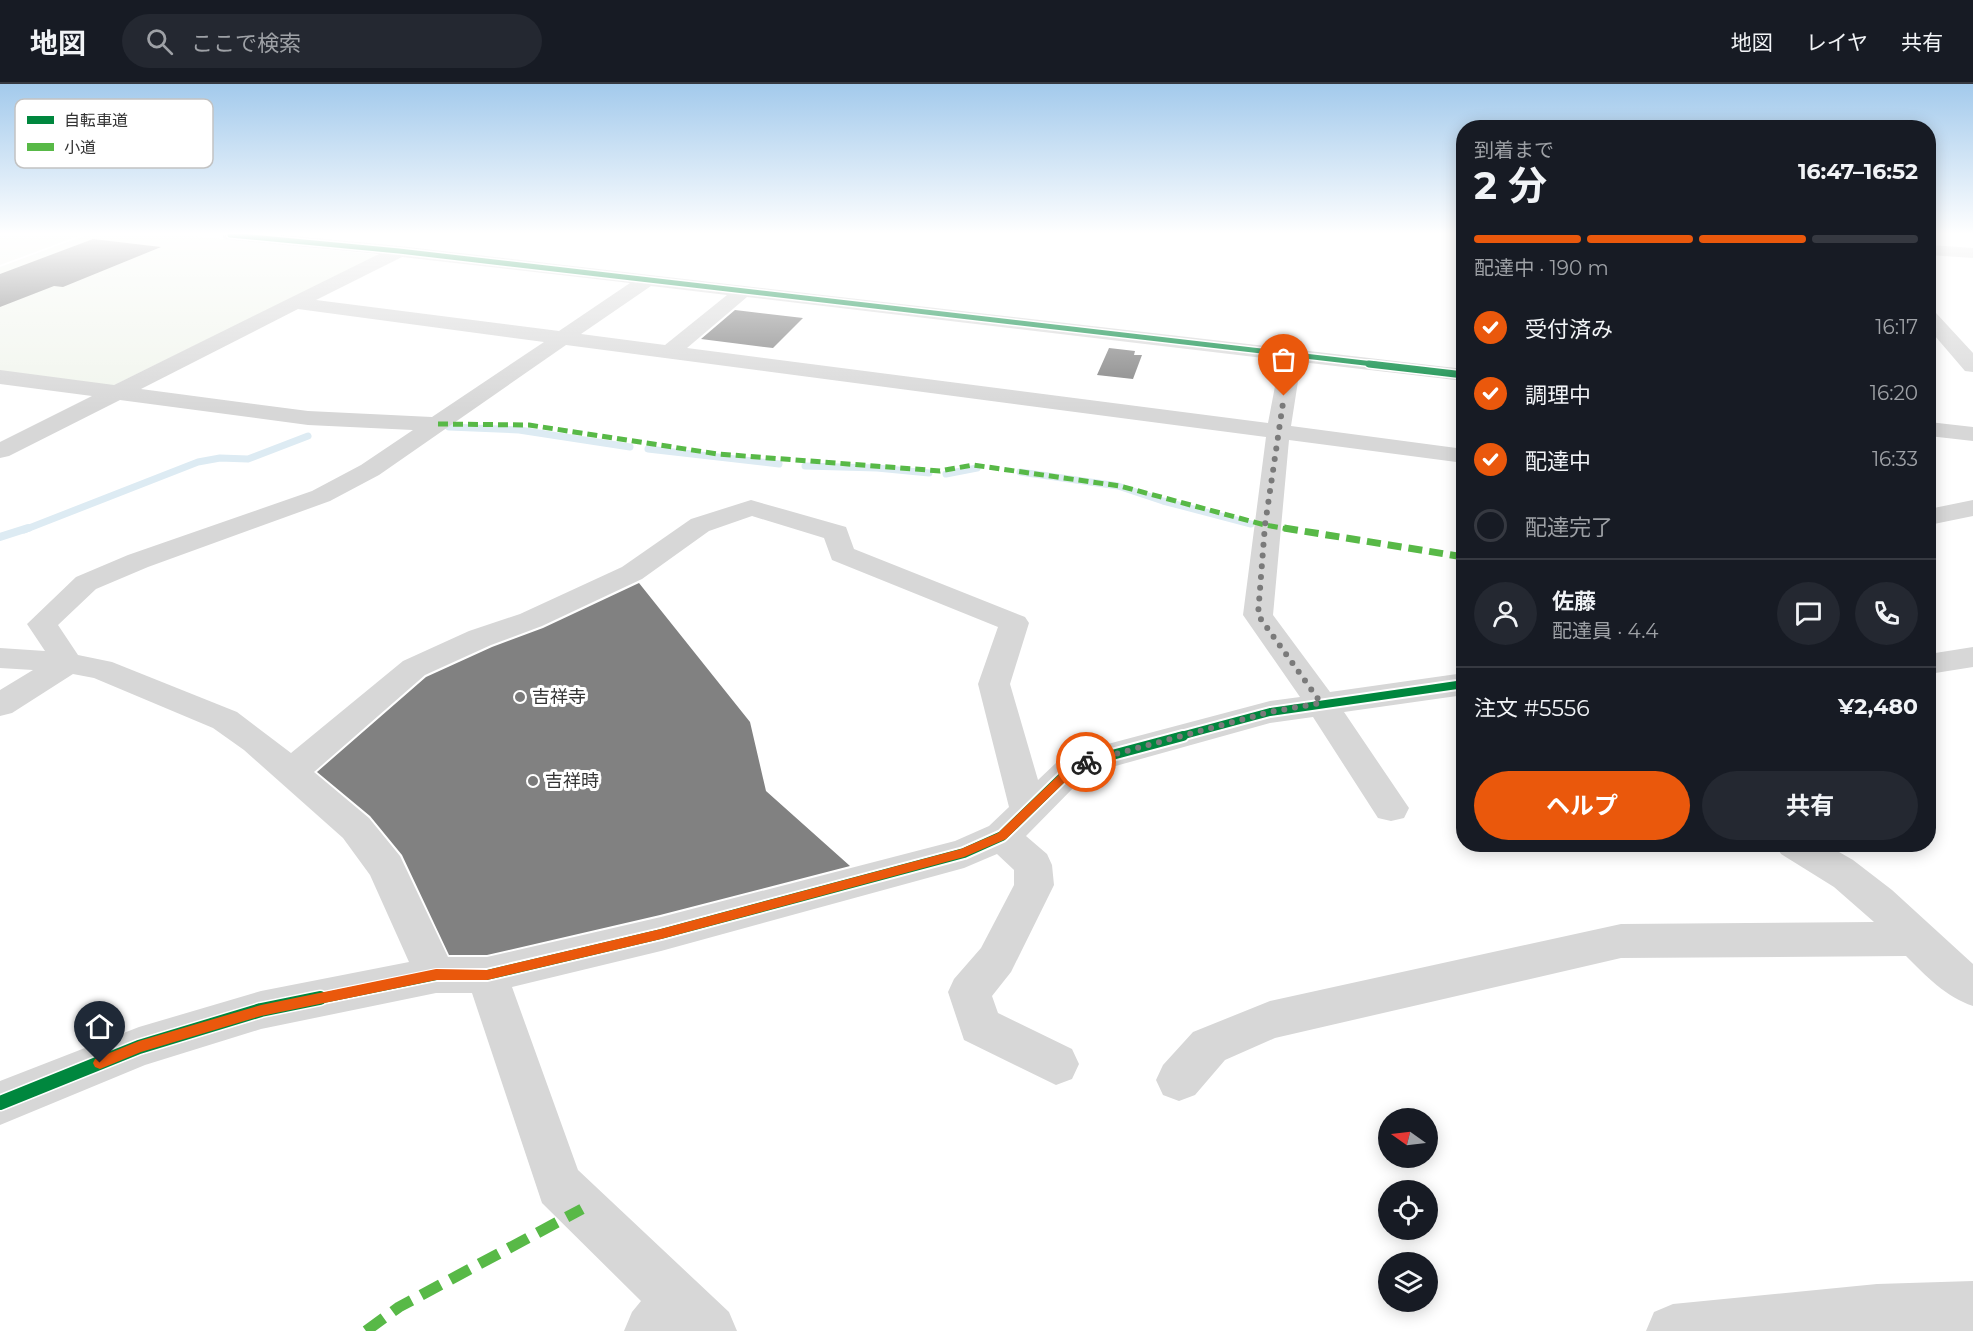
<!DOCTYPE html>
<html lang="ja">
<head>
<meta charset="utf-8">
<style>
  body { margin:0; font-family:Montserrat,"Noto Sans JP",sans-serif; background:#242831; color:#f1f3f6; height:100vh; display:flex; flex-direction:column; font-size:22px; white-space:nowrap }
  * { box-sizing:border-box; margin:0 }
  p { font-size:20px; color:#9ea1a6 }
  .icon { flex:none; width:33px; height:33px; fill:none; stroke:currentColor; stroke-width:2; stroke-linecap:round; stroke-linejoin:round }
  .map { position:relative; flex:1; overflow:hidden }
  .sheet { position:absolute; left:1456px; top:36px; width:480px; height:732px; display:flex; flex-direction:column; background:#171b24; border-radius:24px; box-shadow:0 3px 15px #0003 }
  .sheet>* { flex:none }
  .needle { width:39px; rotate:284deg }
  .controls { position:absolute; left:1378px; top:1024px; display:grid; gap:12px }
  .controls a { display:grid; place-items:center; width:60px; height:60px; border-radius:50%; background:#171b24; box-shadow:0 3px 15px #0003; font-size:30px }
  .pin { position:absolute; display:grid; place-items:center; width:51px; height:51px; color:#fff; margin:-62px -26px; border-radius:50% 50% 50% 0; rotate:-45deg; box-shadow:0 0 6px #0007 }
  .pin .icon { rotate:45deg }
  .courier { position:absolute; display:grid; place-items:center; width:60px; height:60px; margin:-30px; border:4px solid #ea580c; border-radius:50%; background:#fff; color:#222; box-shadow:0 2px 8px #0007 }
  .head em { font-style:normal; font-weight:700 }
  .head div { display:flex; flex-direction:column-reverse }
  .head { display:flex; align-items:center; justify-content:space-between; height:102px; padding:0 18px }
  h1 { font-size:39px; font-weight:700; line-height:45px }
  .bar { display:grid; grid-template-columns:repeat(4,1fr); gap:9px 6px; align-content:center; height:72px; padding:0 18px }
  .bar i { height:8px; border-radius:4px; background:#363941 }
  .bar .active { background:#ea580c }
  .bar p { grid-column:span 4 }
  .line { display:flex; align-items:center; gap:15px; padding:0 18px; border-top:2px solid #363941 }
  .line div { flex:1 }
  .round { display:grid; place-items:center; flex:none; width:63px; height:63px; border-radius:32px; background:#242831 }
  ol { padding:0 18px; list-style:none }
  li { display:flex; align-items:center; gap:18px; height:66px }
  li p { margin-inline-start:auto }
  li .icon { padding:6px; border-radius:50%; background:#ea580c; color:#fff; stroke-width:4 }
  li:last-child { color:#9ea1a6 }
  li i { width:33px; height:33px; border:3px solid #363941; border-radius:50% }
  .primary-button { display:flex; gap:12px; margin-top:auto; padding:12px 18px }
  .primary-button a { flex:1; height:69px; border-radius:36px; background:#ea580c; color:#fff; font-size:24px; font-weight:700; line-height:69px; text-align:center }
  .primary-button a+a { background:#242831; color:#f1f3f6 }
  header { display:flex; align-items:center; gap:36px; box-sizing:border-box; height:84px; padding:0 30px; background:#171b24; border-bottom:2px solid #363941 }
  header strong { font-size:28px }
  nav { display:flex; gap:33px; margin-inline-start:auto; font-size:21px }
  .search { width:420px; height:54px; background:#242831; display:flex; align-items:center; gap:15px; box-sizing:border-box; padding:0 21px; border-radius:33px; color:#9ea1a6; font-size:22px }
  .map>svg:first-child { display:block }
  .green { fill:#f1f5ed }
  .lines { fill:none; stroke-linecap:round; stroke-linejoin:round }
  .stream-far1 { stroke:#ddebf3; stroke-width:7 }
  .stream { stroke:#ddebf3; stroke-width:8 }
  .building { fill:#818181 }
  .minor { fill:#d7d7d7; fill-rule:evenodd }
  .quiet-far2 { stroke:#58b947; stroke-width:5; stroke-dasharray:10 5; stroke-linecap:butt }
  .quiet-far1 { stroke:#58b947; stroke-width:7; stroke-dasharray:14 7; stroke-linecap:butt }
  .quiet { stroke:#58b947; stroke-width:11; stroke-dasharray:22 11; stroke-linecap:butt }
  .cycleway-far4-casing { stroke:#fff; stroke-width:8 }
  .cycleway-far3-casing { stroke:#fff; stroke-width:10 }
  .cycleway-far2-casing { stroke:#fff; stroke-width:12 }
  .cycleway-far1-casing { stroke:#fff; stroke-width:14 }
  .cycleway-casing { stroke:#fff; stroke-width:17 }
  .cycleway-far4 { stroke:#00873e; stroke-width:5 }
  .cycleway-far3 { stroke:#00873e; stroke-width:7 }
  .cycleway-far2 { stroke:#00873e; stroke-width:8 }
  .cycleway-far1 { stroke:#00873e; stroke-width:10 }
  .cycleway { stroke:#00873e; stroke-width:14 }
  .route { fill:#ea580c }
  .done { stroke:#7a7a7a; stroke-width:6; stroke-dasharray:0 10.8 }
  .poi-dot { fill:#7a7a7a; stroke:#fff; stroke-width:2 }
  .labels { text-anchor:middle; stroke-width:6; stroke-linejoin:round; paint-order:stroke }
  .poi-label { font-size:18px; fill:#333; stroke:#fff; text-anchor:start }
  .key { fill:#fff; stroke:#c2c2c2; stroke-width:1.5 }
  .key-label { font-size:16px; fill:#333 }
</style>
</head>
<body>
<header>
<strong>地図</strong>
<div class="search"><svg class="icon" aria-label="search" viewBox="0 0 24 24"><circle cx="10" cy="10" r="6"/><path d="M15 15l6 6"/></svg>ここで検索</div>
<nav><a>地図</a><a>レイヤ</a><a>共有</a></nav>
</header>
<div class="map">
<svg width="1973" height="1247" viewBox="0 0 1973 1247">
  <rect width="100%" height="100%" fill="#fff"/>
  <path class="green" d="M0,151H81L0,181Z
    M86,151H183L381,171L112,302L0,287V183Z"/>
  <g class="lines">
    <path class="stream-far1" d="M449,343L519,346L630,363
      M648,365L779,380
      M805,382L877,384L929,389
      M1020,388L1118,402L1163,417L1251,440
      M946,390L977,384
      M24,446L198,378L220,374L248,375L308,352"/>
    <path class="stream" d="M0,453L28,444"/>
  </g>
  <path class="building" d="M93,155L161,163L63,203L54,202L0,223V190Z
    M735,226L803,234L773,264L701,255Z
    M1109,264L1135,267L1134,271H1142L1133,295L1097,291Z
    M639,499L750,638L766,707L850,782L660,831L487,871H449L402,771L370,732L317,688L426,593L492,563L543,544Z"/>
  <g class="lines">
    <path class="minor" d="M222,151H283L399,162L1464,285V297L1301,278L1291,342L1464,365V379L1289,356L1273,531L1330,608L1464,589V611L1344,628L1409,724L1404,734L1391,737L1378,734L1313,633L1270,639L1094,688L1081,696L1026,752L1047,770L1052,781L1054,801L1011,888L992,912L998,929L1072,965L1079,980L1072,995L1056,1001L964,956L948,908L954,895L981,864L1014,801V786L997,770L964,784L661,867L512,903L578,1086L729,1228L737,1247H624L632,1228L641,1217L542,1119L472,909H436L261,945L145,981L0,1041V997L139,943L261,907L409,878L370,791L343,754L244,666L213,644L94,594L73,590L12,629L0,632V606L33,586L0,584V564L45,567L27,540L76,493L128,471L312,407L361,381L413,346L308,341L120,316L9,372L0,374V358L92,312L0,300V286L114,301L379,170L230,156L224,155ZM402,173L630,199L559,247L316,216ZM651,202L727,211L665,261L581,250ZM747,213L1280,276L1268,339L687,264ZM298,225L544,258L432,333L308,327L141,305ZM566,261L1266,353L1243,531L1300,613L1270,617L1070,670L1057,678L1038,696L1010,600L1029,539L1025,533L854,465L846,443L751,416L691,435L622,483L520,530L469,547L403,577L291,669L237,628L112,578L78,571L58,541L96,505L148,483L330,417L379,391ZM752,432L824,454L832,476L998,543L978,600L1009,723L989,742L955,757L661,833L487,873H448L400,772L369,734L314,688L425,591L491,561L542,542L642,495L709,447Z
      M1929,161L1973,164V174L1929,171Z
      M1929,227L1936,229L1973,269V288L1965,287L1929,245Z
      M1929,338L1973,343V357L1929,352Z
      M1973,416V432L1929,441V425Z
      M1973,563V583L1929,590V570Z
      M1775,760H1825L1853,776L1892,806L1973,880V922C1946,913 1926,892 1906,872L1621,874L1275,954L1225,976L1195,1011L1179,1017L1163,1011L1156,996L1163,981L1193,948L1270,917L1621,840L1874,838L1834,803L1781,770Z
      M1973,1197V1247H1646L1654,1228L1673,1220L1877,1200Z"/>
    <path class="quiet-far2" d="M438,340L529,341L718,370L940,387L973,381L1120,402L1265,441L1293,446"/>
    <path class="quiet-far1" d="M1284,444L1464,473"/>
    <path class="quiet" d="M366,1247L399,1223L582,1125"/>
    <g class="cycleway-far4-casing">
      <path id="cycleway-far4" d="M230,151L399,167L1382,281"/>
    </g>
    <g class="cycleway-far3-casing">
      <path id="cycleway-far3" d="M1369,280L1464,291"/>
    </g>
    <g class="cycleway-far2-casing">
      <path id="cycleway-far2" d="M1177,653L1270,628L1464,600"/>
    </g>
    <g class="cycleway-far1-casing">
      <path id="cycleway-far1" d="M313,916L436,891H487L661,850L964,769L1002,752L1069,687L1082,679L1183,652"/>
    </g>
    <g class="cycleway-casing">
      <path id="cycleway" d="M0,1019L139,963L261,926L320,914"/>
    </g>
    <use href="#cycleway-far4" class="cycleway-far4"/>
    <use href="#cycleway-far3" class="cycleway-far3"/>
    <use href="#cycleway-far2" class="cycleway-far2"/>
    <use href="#cycleway-far1" class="cycleway-far1"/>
    <use href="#cycleway" class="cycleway"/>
  </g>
  <linearGradient id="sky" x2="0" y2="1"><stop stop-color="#a3caec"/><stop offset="0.46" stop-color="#fff"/><stop offset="1" stop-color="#fff" stop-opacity="0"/></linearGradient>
  <rect width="1973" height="325" fill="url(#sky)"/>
  <path class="route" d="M1086,675L1091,678L1090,681L1073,690L1006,755L964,773L661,855L487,896H436L261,932L141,968L100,985L95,983L93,979L95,975L139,957L261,921L436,885L487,886L661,845L961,765L998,749L1065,685Z"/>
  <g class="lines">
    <path class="done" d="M1086,678L1270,628L1321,619L1258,531L1265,441L1284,312"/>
  </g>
  <g class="poi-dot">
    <circle cx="520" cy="613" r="6"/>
    <circle cx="533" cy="697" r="6"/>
  </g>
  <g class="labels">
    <g class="poi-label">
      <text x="532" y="619">吉祥寺</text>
      <text x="545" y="703">吉祥時</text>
    </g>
  </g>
  <rect x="15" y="15" width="198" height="69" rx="9" class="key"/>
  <rect x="27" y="32" width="27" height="8" fill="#00873e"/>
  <rect x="27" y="59" width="27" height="8" fill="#58b947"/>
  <g class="key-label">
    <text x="64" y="42">自転車道</text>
    <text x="64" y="69">小道</text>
  </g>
</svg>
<div class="controls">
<a><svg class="needle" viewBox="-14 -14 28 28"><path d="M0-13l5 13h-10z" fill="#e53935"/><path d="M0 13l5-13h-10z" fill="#9ea1a6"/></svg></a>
<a><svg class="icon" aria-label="locate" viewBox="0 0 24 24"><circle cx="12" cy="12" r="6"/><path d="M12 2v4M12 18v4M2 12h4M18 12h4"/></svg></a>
<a><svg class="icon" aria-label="layers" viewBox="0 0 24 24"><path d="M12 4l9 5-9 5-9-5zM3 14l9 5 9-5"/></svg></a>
</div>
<div class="pin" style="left:1284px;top:312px;background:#ea580c"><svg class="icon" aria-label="bag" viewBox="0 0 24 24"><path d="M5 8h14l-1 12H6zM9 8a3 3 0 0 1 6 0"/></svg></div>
<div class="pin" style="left:100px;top:979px;background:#1f2937"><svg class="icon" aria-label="home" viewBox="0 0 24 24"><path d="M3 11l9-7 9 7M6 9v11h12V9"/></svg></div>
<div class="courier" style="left:1086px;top:678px"><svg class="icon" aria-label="bike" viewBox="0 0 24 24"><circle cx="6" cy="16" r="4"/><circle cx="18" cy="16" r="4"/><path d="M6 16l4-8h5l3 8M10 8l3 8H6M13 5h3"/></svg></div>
<section class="sheet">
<div class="head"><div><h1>2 分</h1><p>到着まで</p></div><em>16:47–16:52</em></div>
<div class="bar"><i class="active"></i><i class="active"></i><i class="active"></i><i></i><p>配達中 · 190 m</p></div>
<ol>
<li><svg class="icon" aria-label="check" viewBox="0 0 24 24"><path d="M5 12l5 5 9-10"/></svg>受付済み<p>16:17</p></li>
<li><svg class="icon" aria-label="check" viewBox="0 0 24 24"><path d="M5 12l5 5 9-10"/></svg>調理中<p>16:20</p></li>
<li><svg class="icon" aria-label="check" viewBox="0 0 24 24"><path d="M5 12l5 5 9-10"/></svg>配達中<p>16:33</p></li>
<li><i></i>配達完了</li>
</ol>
<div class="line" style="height:108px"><a class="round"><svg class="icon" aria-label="person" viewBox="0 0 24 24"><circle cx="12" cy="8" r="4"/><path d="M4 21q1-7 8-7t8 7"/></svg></a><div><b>佐藤</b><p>配達員 · 4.4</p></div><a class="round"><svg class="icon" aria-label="chat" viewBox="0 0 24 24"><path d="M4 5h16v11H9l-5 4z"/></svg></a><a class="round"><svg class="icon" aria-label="phone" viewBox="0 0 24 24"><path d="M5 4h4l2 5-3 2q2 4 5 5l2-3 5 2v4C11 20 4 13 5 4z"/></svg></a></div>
<div class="line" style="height:78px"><div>注文 #5556</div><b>¥2,480</b></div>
<div class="primary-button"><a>ヘルプ</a><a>共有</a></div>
</section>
</div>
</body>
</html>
